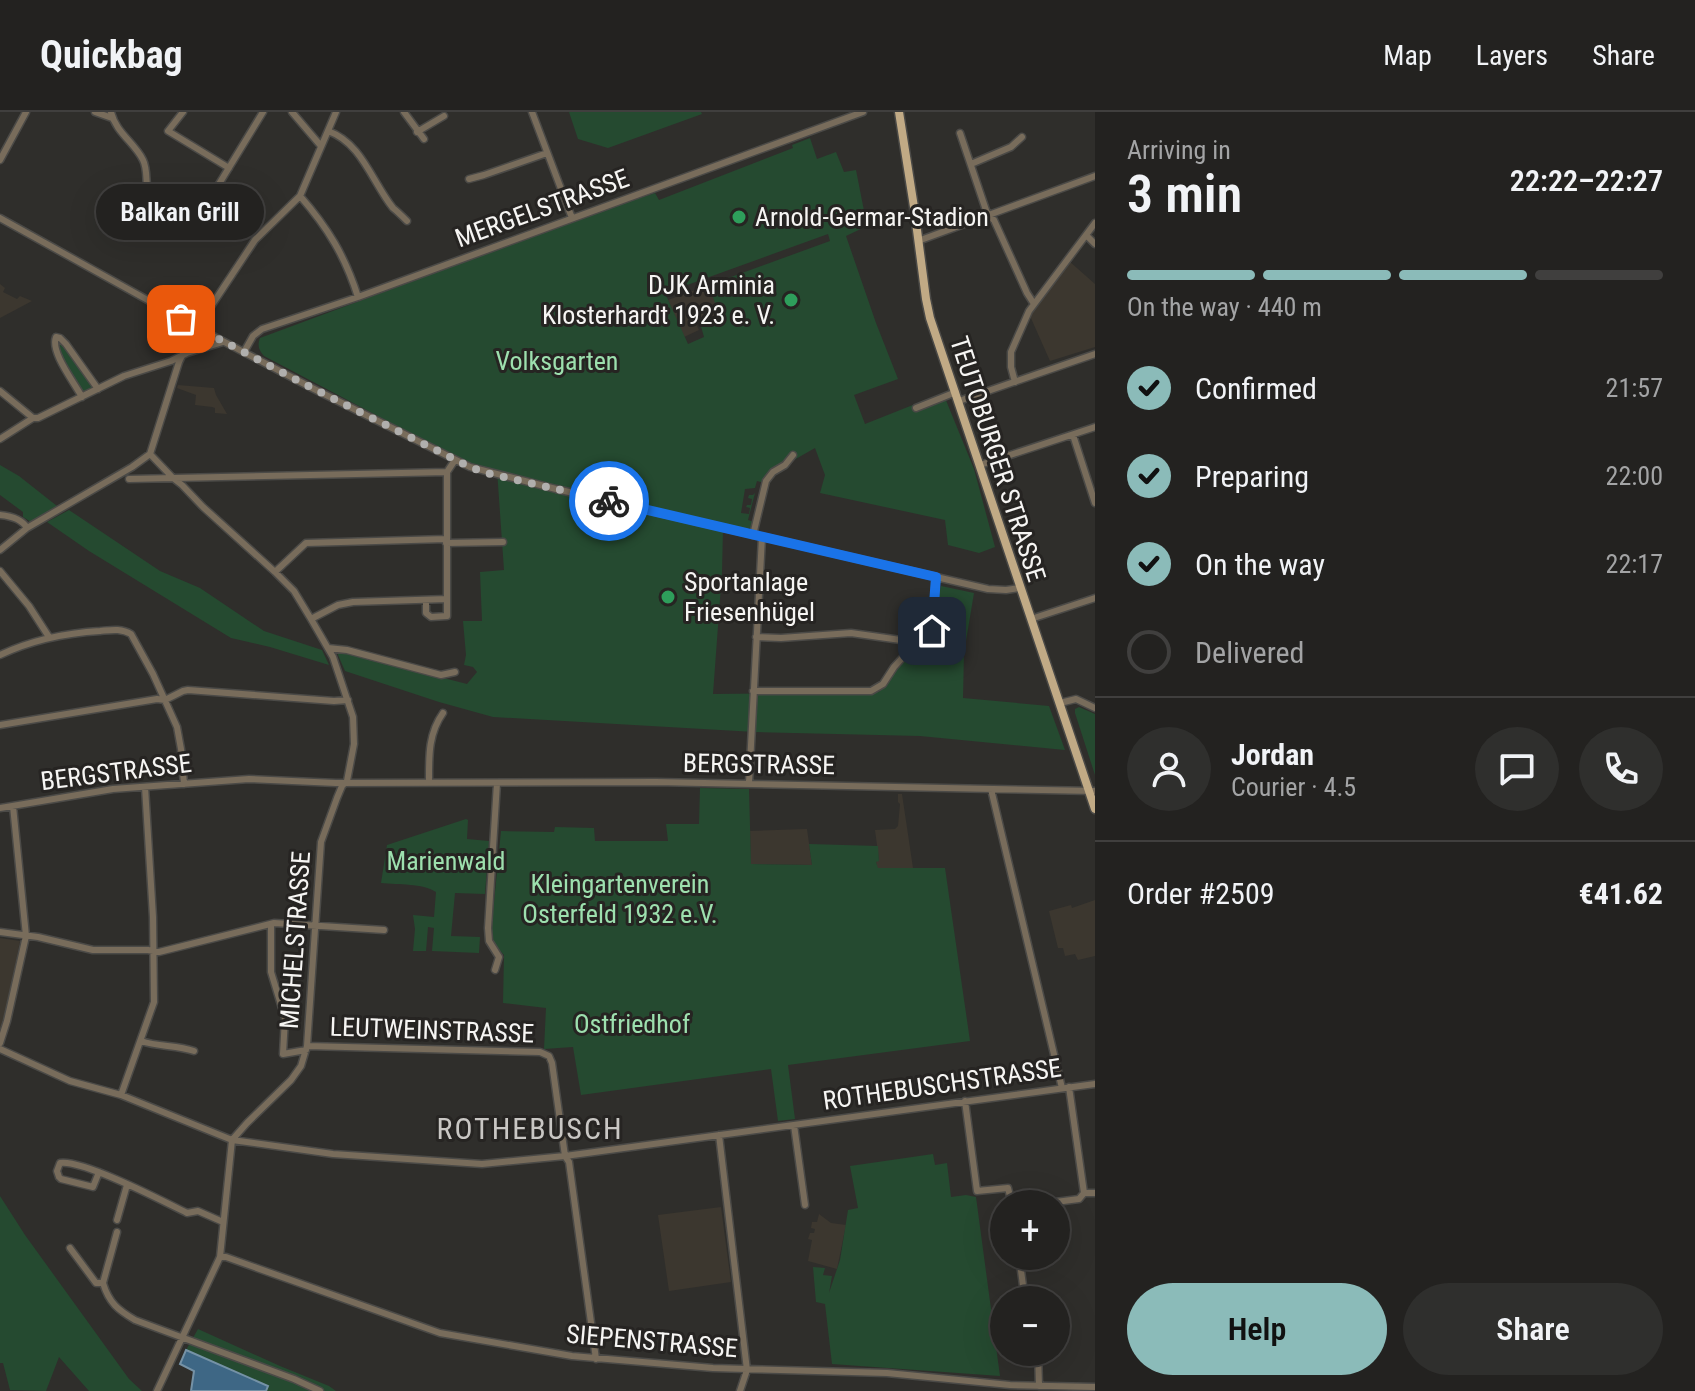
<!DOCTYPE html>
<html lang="en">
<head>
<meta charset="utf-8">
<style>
  body { margin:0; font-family:"Roboto Condensed",sans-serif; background:#2f2f2d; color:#f1f3f6; height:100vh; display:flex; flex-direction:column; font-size:30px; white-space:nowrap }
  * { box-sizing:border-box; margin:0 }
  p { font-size:26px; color:#a3a4a5 }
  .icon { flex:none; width:44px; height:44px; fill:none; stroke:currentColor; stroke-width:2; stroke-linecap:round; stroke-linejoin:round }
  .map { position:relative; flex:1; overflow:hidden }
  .drawer { display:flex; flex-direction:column; background:#232220; width:600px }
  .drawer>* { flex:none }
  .buttons { position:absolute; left:990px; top:1078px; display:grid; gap:16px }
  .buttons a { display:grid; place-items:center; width:80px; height:80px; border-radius:50%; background:#232220; box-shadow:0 8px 32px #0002,0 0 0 2px #403f3e; font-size:40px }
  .pin { position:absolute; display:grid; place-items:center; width:68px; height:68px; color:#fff; margin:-34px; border-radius:16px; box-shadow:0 4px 12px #0006 }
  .courier { position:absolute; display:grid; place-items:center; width:80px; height:80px; margin:-40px; border:6px solid #1a73e8; border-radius:50%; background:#fff; color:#222; box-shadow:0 2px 10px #0007 }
  .bubble { position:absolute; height:56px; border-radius:28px; background:#232220; box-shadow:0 8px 32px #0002,0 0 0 2px #403f3e; font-size:26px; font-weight:600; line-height:56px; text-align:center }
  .headline em { font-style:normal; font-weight:600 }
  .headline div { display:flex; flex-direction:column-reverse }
  .headline { display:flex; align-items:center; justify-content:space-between; height:136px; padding:0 32px }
  h1 { font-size:52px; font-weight:600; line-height:60px }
  .bar { display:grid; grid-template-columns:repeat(4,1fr); gap:12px 8px; align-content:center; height:96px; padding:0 32px }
  .bar i { height:10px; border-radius:6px; background:#403f3e }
  .bar .current { background:#8bbbb9 }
  .bar p { grid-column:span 4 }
  .line { display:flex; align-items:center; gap:20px; padding:0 32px; border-top:2px solid #403f3e }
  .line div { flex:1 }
  .round { display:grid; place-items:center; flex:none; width:84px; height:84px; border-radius:42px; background:#2f2f2d }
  ol { padding:0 32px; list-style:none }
  li { display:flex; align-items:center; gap:24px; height:88px }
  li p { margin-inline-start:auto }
  li .icon { padding:8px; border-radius:50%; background:#8bbbb9; color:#111; stroke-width:4 }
  li:last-child { color:#a3a4a5 }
  li i { width:44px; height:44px; border:4px solid #403f3e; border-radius:50% }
  .primary-button { display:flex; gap:16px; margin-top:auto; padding:16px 32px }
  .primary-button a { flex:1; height:92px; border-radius:48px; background:#8bbbb9; color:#111; font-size:32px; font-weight:600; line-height:92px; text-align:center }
  .primary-button a+a { background:#2f2f2d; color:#f1f3f6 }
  header { display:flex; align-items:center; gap:48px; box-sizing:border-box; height:112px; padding:0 40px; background:#232220; border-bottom:2px solid #403f3e }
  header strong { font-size:38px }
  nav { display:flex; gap:44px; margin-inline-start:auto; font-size:28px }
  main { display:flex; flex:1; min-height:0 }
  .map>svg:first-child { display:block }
  .built { fill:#3c372f }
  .green { fill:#254a30; fill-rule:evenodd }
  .water { fill:#3e6785; stroke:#7592a6; stroke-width:2 }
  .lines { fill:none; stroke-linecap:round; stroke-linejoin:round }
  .minor-casing { stroke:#4b4a47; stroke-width:9 }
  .major-casing { stroke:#4b4a47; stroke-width:11 }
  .minor { stroke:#786c5b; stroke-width:6 }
  .major { stroke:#c1aa85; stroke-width:8 }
  .done { stroke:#b0afad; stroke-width:8; stroke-dasharray:0 14.4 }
  .route { stroke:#1a73e8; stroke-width:10 }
  .leisure-dot { fill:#2e9e5b; stroke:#262422; stroke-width:3 }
  .labels { text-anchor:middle; stroke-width:6; stroke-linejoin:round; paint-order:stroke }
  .street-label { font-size:26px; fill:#f6f5f3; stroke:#262422 }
  .poi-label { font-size:26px; fill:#f6f5f3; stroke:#262422; text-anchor:start }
  .park-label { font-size:26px; fill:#9de0ae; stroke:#262422 }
  .quarter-label { font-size:30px; letter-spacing:2px; fill:#c9c7c4; stroke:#262422 }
</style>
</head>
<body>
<header>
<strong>Quickbag</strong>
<nav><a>Map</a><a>Layers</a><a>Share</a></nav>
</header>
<main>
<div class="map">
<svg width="1095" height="1279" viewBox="0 0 1095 1279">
  <rect width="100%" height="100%" fill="#2f2e2b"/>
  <path class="built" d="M1069,149L1095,172V235L1050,249L1030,204Z
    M0,172L5,176L3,180L17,187L20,184L32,189L0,206Z
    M709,173L720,203L698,211L697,214L699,218L684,225L668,188Z
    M178,273L214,276L216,283L227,302L215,301V296L212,295L195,293L196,283L177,276Z
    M898,682H902L913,756H877L876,749L879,748L875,718L895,717L898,714L900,692L898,690Z
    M807,717L812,753L751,752L750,719Z
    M1095,788V844L1078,848L1075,842L1065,844L1063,836H1058L1049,799L1071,793L1072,796Z
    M0,826L20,829L2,920L0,922Z
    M721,1095L731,1170L669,1179L658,1103Z
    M819,1102L831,1111L846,1113L837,1157L808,1149L812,1128L808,1127L810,1121H814L815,1117L811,1116L812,1110H817Z"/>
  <path class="green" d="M569,0H701L702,2L608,36L578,27Z
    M810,26L817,47L836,40L844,60L856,58L867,114L846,124L876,211L898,267L854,283L865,312L943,281L974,357L995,435L979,441L948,433L945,408L820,381L825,363L815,336L785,353L767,372L757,369L755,376L745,377L741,401L749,402L750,396L746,395L747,393H751L752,387L748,386L749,383H753L755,381L748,408L754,410L751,416L723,417L722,460L713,582L879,580L898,554L934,527L939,482L941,474L974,481L964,541L963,586L1049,594L1065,638L920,624L755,620L493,605L439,590L345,559L338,543V539L467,572L477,560L473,555L464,553L466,543L463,509H482L480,460L504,458L497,358L467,351L264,244C259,238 257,234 260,226L610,96L655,81L659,88L793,36L792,33ZM828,122L830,129L709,173L719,203L700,211L704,225L688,232L665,181Z
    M60,228L98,273L81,281L58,237L57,232Z
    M0,353L19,364L57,394L31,410L23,405V400L0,383Z
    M69,398L160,459L200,476L264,519L322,538L329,553L270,535L231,526L89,439L47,410Z
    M1079,595L1095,602V663L1075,601V597Z
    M700,676L749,677L751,752L812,753L809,732L878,734L879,749L876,750L878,756H945L970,929L788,953L795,1007L778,1009L771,957L581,983L573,935L544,937L546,896L503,891L504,843L494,832L491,821L501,719L554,720L555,715L594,716L595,729H668L666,712H699Z
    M466,707L468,708L467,727L489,729L485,782L455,781L451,824L480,825L479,841L432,839L434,816L428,815L426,839H413L415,817L413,803L434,805L436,780C422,771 399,773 381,771L387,733Z
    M933,1042L935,1053L947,1051L951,1085L966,1083L976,1085L1000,1264L832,1252L825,1192L816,1190L813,1155L825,1156L823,1163L832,1164L829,1181L840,1148L848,1098L858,1096L850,1054Z
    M0,1084L25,1123L129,1267L142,1279H89L59,1245L46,1279L10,1278L3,1251H0Z
    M198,1217L280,1254L329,1274L336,1279H266L268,1274L186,1238Z"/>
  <path class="water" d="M186,1238L268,1274L266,1279H191L194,1259L180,1252Z"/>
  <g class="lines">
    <g class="minor-casing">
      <path id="minor" d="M95,0L112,6
        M111,0C116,21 134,30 143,48C149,60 144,75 150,86C155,96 172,105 182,107L193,102L208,90L263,0
        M183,0L168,19L229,56
        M292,0L321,34
        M404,0L424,27
        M532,0L572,106
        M328,19C362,31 372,70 393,96C398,100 403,105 407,109
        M417,20L444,4
        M960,21L988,104L994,108L1027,181L1034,192
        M0,48L26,0
        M971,52L1011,35L1022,25
        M469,67L484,63L547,41
        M300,84C328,116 345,144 358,185
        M0,106L198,216L312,276L470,355L556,377L988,477L1006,478L1020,476
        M1086,123L1095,132
        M918,129L1095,64
        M244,240L253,224L262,217L358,185L863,0
        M1015,270L1011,255V240L1029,199L1095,111
        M0,279L33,306
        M82,285C74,270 50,240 56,225L60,226L66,232L98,277
        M959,289L1095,242
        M916,296L956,280
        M1073,323L1095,391
        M0,327L33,306H38L124,264L171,249L187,241L223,230
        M150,342L173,366L182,373L203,395L275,460L294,479L311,507L333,545L353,605L354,632L347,669L342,674L337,686L321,730L307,934L301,954L291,968L247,1011L232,1028L220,1145L157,1279
        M980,353L1095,315
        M129,367L447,360
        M0,403C10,404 22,407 27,416
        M753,423L766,369L773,360L785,353L793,343
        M446,431L503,430
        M0,438L27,416L132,355L150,342L179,250L192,223L255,128L300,84L336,0
        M0,459L29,494L49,525
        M275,460L306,431L446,427
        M426,488V501L431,505L447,504V487
        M311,507L338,493L353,490L447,487V360L455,348
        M1031,507L1095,486
        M756,525L781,526L851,521L922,531L927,529L932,522L936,465
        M328,536L347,538L441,563L455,560
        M0,543C32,528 65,521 100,519C111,518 121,516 131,522L153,562L177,615L181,637L184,672
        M753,579H871L883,572L894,555L916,531
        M1060,591L1076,587L1095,596
        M0,613L157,587L165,588L183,579L188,578L334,589L348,588
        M429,670C429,645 428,622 443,601
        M749,671L762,425
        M991,677L1062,976
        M0,696L113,677L249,667L336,671L656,670L1095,679
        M271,812V860L285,906L283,942L306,938
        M0,820L38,825L93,838H148L159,840L274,811L384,818
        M495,858L499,845L489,829L488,816L497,671
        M141,929C159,935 176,933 194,939
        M0,931L7,909L26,824L13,694
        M307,934L540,940L549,944L552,951L565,1044L569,1050L596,1247
        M0,937L70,969L121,983L232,1028L333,1042L482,1052L565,1044L1095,972
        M1069,975L1084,1081
        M121,983L154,890L153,805L145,675
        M965,989L977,1079L1008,1076L1012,1092
        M794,1013L805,1093
        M719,1023L747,1258L740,1279
        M99,1060L93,1075L61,1067L59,1065L57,1059L60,1051C82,1047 163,1089 187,1101L198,1099L223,1110
        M1040,1092L1079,1087L1084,1081H1095
        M117,1108L127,1073
        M70,1136L96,1171H103C109,1191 118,1198 135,1208L294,1267L320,1279
        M1019,1144L1025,1188
        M220,1145H226L440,1221L572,1244L713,1256L887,1261L1010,1273L1095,1275
        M103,1171L117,1120
        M1038,1240L1039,1274"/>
    </g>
    <g class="major-casing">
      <path id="major" d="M899,0L914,95L926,187L930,206L1095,697"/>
    </g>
    <use href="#minor" class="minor"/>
    <use href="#major" class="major"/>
  </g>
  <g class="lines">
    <path class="done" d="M181,207L312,276L470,355L486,361L609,389"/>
    <path class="route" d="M609,389L936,465L932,519"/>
  </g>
  <g class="leisure-dot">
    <circle cx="739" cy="105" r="8"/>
    <circle cx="791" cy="188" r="8"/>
    <circle cx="668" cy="485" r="8"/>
  </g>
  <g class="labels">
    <g class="street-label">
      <text transform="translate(542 96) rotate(-20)" y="9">MERGELSTRASSE</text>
      <text transform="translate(998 347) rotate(72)" y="9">TEUTOBURGER STRASSE</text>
      <text transform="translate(759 652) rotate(1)" y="9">BERGSTRASSE</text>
      <text transform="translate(116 660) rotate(-7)" y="9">BERGSTRASSE</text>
      <text transform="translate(295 828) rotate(-86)" y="9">MICHELSTRASSE</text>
      <text transform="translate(432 918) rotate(2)" y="9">LEUTWEINSTRASSE</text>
      <text transform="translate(942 972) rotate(-8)" y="9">ROTHEBUSCHSTRASSE</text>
      <text transform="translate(652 1229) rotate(5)" y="9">SIEPENSTRASSE</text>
    </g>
    <g class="poi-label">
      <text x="755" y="114">Arnold-Germar-Stadion</text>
      <text x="775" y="182" text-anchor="end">DJK Arminia<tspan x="775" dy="30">Klosterhardt 1923 e. V.</tspan></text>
      <text x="684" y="479">Sportanlage<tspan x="684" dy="30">Friesenhügel</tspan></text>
    </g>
    <g class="park-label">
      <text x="557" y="258">Volksgarten</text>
      <text x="446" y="758">Marienwald</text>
      <text x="620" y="781">Kleingartenverein<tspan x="620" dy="30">Osterfeld 1932 e.V.</tspan></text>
      <text x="632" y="921">Ostfriedhof</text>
    </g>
    <g class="quarter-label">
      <text x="530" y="1027">ROTHEBUSCH</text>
    </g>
  </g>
</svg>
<div class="buttons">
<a>+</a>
<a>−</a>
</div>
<div class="pin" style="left:181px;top:207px;background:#ea580c"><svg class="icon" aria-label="bag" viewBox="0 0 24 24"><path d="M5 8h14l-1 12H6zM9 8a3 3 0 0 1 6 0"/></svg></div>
<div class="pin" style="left:932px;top:519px;background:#1f2937"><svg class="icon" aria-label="home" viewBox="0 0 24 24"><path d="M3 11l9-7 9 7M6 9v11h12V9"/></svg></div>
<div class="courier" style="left:609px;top:389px"><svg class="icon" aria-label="bike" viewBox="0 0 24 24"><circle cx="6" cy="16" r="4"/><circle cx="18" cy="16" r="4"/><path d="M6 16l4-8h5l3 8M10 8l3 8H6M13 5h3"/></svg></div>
<div class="bubble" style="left:96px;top:72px;width:168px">Balkan Grill</div>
</div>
<section class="drawer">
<div class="headline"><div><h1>3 min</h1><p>Arriving in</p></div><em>22:22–22:27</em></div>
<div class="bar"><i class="current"></i><i class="current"></i><i class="current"></i><i></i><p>On the way · 440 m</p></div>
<ol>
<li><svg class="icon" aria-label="check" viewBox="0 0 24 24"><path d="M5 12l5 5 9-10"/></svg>Confirmed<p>21:57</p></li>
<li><svg class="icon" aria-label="check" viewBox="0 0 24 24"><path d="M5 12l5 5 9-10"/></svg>Preparing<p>22:00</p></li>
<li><svg class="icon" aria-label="check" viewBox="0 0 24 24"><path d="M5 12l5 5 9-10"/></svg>On the way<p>22:17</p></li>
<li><i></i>Delivered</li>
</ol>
<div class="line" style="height:144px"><a class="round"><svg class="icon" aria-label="person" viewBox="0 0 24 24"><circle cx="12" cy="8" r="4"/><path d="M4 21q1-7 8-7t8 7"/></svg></a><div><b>Jordan</b><p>Courier · 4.5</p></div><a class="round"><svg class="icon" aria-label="chat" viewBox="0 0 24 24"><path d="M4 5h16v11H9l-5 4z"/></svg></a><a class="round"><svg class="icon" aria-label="phone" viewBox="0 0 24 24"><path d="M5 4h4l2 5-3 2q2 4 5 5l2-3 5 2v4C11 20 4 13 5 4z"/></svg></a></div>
<div class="line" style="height:104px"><div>Order #2509</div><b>€41.62</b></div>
<div class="primary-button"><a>Help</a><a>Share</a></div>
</section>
</main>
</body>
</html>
